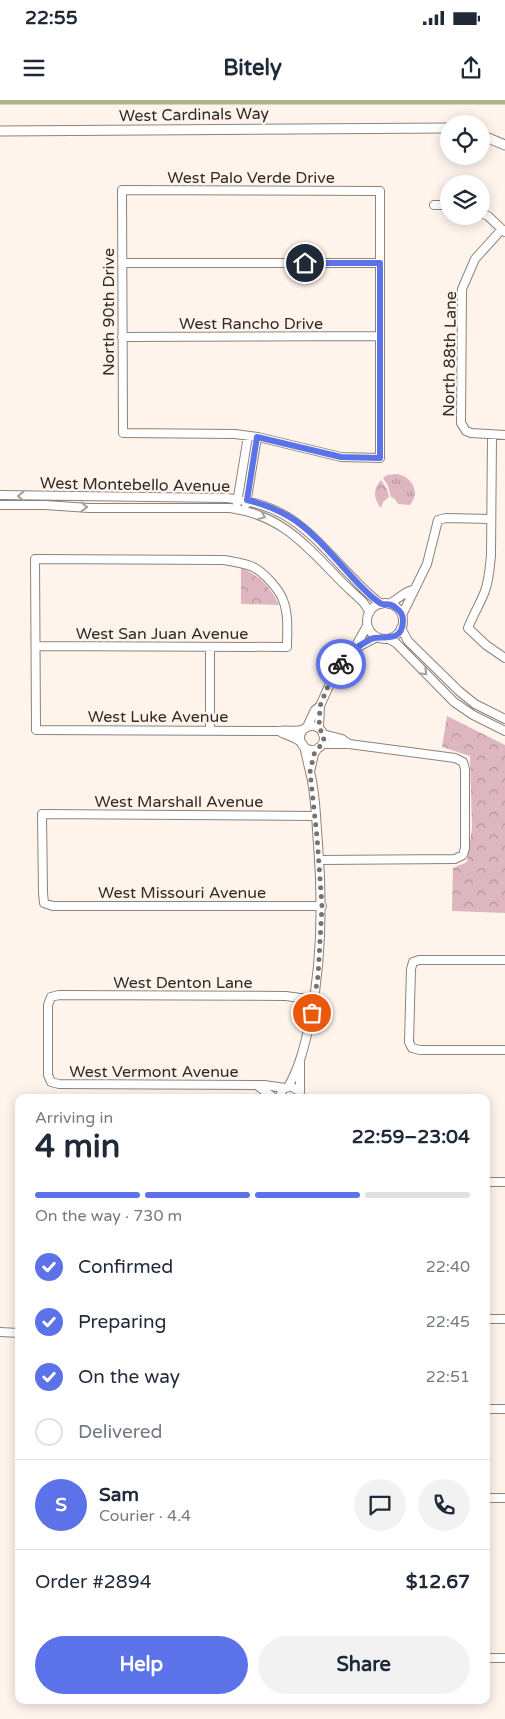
<!DOCTYPE html>
<html lang="en">
<head>
<meta charset="utf-8">
<style>
  body { margin:0; font-family:"Varela Round",sans-serif; background:#f2f2f3; color:#1f2937; height:100vh; display:flex; flex-direction:column; font-size:19px; white-space:nowrap }
  * { box-sizing:border-box; margin:0 }
  p { font-size:16px; color:#747a83 }
  .icon { flex:none; width:28px; height:28px; fill:none; stroke:currentColor; stroke-width:2; stroke-linecap:round; stroke-linejoin:round }
  .map { position:relative; flex:1; overflow:hidden }
  .sheet { position:absolute; left:15px; top:994px; width:475px; height:610px; display:flex; flex-direction:column; background:#fff; border-radius:10px; box-shadow:0 2px 12px #0003 }
  .sheet>* { flex:none }
  .fabs { position:absolute; left:440px; top:15px; display:grid; gap:10px }
  .fabs a { display:grid; place-items:center; width:50px; height:50px; border-radius:50%; background:#fff; box-shadow:0 2px 12px #0003; font-size:25px }
  .pin { position:absolute; display:grid; place-items:center; width:42px; height:42px; color:#fff; margin:-21px; border:2px solid #fff; border-radius:50%; box-shadow:0 1px 5px #0007 }
  .courier { position:absolute; display:grid; place-items:center; width:50px; height:50px; margin:-25px; border:4px solid #5c72e9; border-radius:50%; background:#fff; color:#222; box-shadow:0 1px 6px #0007 }
  .overview em { font-style:normal; font-weight:700 }
  .overview div { display:flex; flex-direction:column-reverse }
  .overview { display:flex; align-items:center; justify-content:space-between; height:85px; padding:0 20px }
  h1 { font-size:32px; font-weight:700; line-height:38px }
  .bar { display:grid; grid-template-columns:repeat(4,1fr); gap:8px 5px; align-content:center; height:60px; padding:0 20px }
  .bar i { height:6px; border-radius:4px; background:#e0e1e3 }
  .bar .selected { background:#5c72e9 }
  .bar p { grid-column:span 4 }
  .line { display:flex; align-items:center; gap:12px; padding:0 20px; border-top:1px solid #e0e1e3 }
  .line div { flex:1 }
  .round { display:grid; place-items:center; flex:none; width:52px; height:52px; border-radius:26px; background:#f2f2f3 }
  ol { padding:0 20px; list-style:none }
  li { display:flex; align-items:center; gap:15px; height:55px }
  li p { margin-inline-start:auto }
  li .icon { padding:5px; border-radius:50%; background:#5c72e9; color:#fff; stroke-width:4 }
  li:last-child { color:#747a83 }
  li i { width:28px; height:28px; border:2px solid #e0e1e3; border-radius:50% }
  .primary-button { display:flex; gap:10px; margin-top:auto; padding:10px 20px }
  .primary-button a { flex:1; height:58px; border-radius:30px; background:#5c72e9; color:#fff; font-size:20px; font-weight:700; line-height:58px; text-align:center }
  .primary-button a+a { background:#f2f2f3; color:#1f2937 }
  .status { display:flex; justify-content:space-between; align-items:center; height:35px; padding:0 25px; background:#fff; direction:ltr }
  .status svg { height:14px; fill:currentColor }
  header { display:flex; justify-content:space-between; align-items:center; height:65px; padding:0 20px; background:#fff; font-size:22px; font-weight:700 }
  .map>svg:first-child { display:block }
  .grass { fill:url(#grass-tufts) }
  .park { fill:url(#park-crowns) }
  .lines { fill:none; stroke-linecap:round; stroke-linejoin:round }
  .canal { stroke:#aab58a; stroke-width:7 }
  .minor-casing { stroke:#8e8279; stroke-width:10 }
  .major-casing { stroke:#8e8279; stroke-width:11 }
  .minor { stroke:#fff; stroke-width:8 }
  .major { stroke:#fff; stroke-width:9 }
  .oneway { stroke:#a2a09e }
  .done { stroke:#78716c; stroke-width:5; stroke-dasharray:0 9 }
  .route { stroke:#5c72e9; stroke-width:6 }
  .labels { text-anchor:middle; stroke-width:4.5; stroke-linejoin:round; paint-order:stroke }
  .street-label { font-size:16px; fill:#302b27; stroke:#fff4ec }
</style>
</head>
<body>
<div class="status"><b>22:55</b><svg viewBox="0 0 49 12"><path d="M0 12V9h3v3zM5 12V6h3v6zM10 12V3h3v9zM15 12V0h3v12zM26 1h20v11H26zM47 4h2v5h-2z"/></svg></div>
<header><svg class="icon" aria-label="menu" viewBox="0 0 24 24"><path d="M4 6h16M4 12h16M4 18h16"/></svg>Bitely<svg class="icon" aria-label="share" viewBox="0 0 24 24"><path d="M12 15V3M7 8l5-5 5 5M5 13v7h14v-7"/></svg></header>
<div class="map">
<svg width="505" height="1619" viewBox="0 0 505 1619">
  <defs>
    <pattern id="grass-tufts" width="24" height="20" patternUnits="userSpaceOnUse" patternTransform="scale(1.25)"><rect width="24" height="20" fill="#ddb6c0"/><path d="M3 7l-1-3M5 7V3M7 7l1-3M15 17l-1-3M17 17v-4M19 17l1-3" fill="none" stroke="#b4949c"/></pattern>
    <pattern id="park-crowns" width="20" height="18" patternUnits="userSpaceOnUse" patternTransform="scale(1.25)"><rect width="20" height="18" fill="#ddb6c0"/><path d="M2 6a3 3 0 1 1 6 0M12 15a3 3 0 1 1 6 0" fill="none" stroke="#b4949c"/></pattern>
  </defs>
  <rect width="100%" height="100%" fill="#fff4ec"/>
  <path class="grass" d="M396,374C412,376 421,392 410,405L398,404L395,399L391,397L388,386L383,378L387,375Z"/>
  <path class="park" d="M381,380L387,389L389,397L383,402L381,408C373,398 373,389 381,380Z
    M241,468C260,476 270,486 279,505L241,504Z
    M447,616L505,645V813L452,811L453,768L467,762L472,728L470,656L442,647Z"/>
  <g class="lines">
    <path class="canal" d="M0,1H505"/>
    <g class="minor-casing">
      <path id="minor" d="M122,90L380,91V358L341,357L258,337L235,334L123,333Z
        M434,105H449
        M481,113L488,116L505,132
        M502,129L475,159L462,189L461,323L466,331L471,333L505,335
        M122,163H380
        M122,237L380,236
        M492,335L491,455C490,467 489,480 485,491C480,504 473,515 468,528L486,545L505,558
        M0,395L227,398C285,404 307,429 345,470C357,482 367,494 381,504
        M237,403L248,336
        M246,404L257,337
        M0,405H45L89,408H230C279,415 302,441 335,475C344,485 354,493 363,502L370,512
        M367 521a18 18 0 1 1 36 0a18 18 0 1 1-36 0Z
        M389,504C397,500 405,491 413,490
        M402,515L427,464L438,420L446,418L491,419
        M401,528L408,541L459,591L475,604L505,619
        M389,539L396,543L454,602L473,615L505,631
        M36,546L287,547C287,532 289,515 283,500C279,489 265,474 255,468C246,463 234,462 224,460L35,459L36,630L279,631C287,629 296,633 304,629
        M210,547V630
        M354,549L377,537
        M300 638a12 12 0 1 1 24 0a12 12 0 1 1-24 0Z
        M307,627L315,610L320,606L337,568L354,549L367,526
        M319,628L320,606
        M279,631C286,636 296,637 302,643
        M323,634L342,639L349,644
        M310,672L314,654L318,648
        M315,716L42,714L43,793L44,803L53,806H322
        M319,760L455,759L463,755L465,748V669L463,662L455,658L349,644H322
        M505,860H419L413,862L411,869L409,942L412,948L420,950H505
        M258,986L274,998
        M288,987C299,968 304,948 309,926C322,865 323,806 318,744C316,721 316,694 310,672C308,663 306,655 304,646
        M285,988L264,985L59,984L51,982L48,975V905L51,897L59,895L286,896L314,900
        M300,992V962
        M279,998L283,989L290,986L299,991L301,998
        M486,1082H505
        M486,1219H505
        M0,1232L19,1233
        M486,1309H505
        M486,1398H505
        M486,1558H505"/>
    </g>
    <g class="major-casing">
      <path id="major" d="M0,31L449,28
        M481,35L505,45"/>
    </g>
    <use href="#minor" class="minor"/>
    <use href="#major" class="major"/>
  </g>
  <defs><path id="oneway-chevron" d="M-2-3.5L2.5 0L-2 3.5" fill="none" stroke-width="1.6" stroke-linecap="round" stroke-linejoin="round" transform="scale(1.25)"/></defs>
  <g class="oneway">
    <use href="#oneway-chevron" transform="translate(21 396) rotate(-179)"/>
    <use href="#oneway-chevron" transform="translate(84 407) rotate(2)"/>
    <use href="#oneway-chevron" transform="translate(262 416) rotate(22)"/>
    <use href="#oneway-chevron" transform="translate(424 572) rotate(45)"/>
  </g>
  <g class="lines">
    <path class="done" d="M312,913L318,876L322,806L317,737L310,672L314,654L324,641L323,634L319,628L320,606L328,586L341,564"/>
    <path class="route" d="M305,163H380V358L341,357L257,337L247,400C264,404 281,411 296,421C325,442 346,474 372,497C375,499 379,503 382,504C388,505 391,503 396,508C401,511 403,516 403,521C402,545 381,534 371,539C356,547 351,551 341,564"/>
  </g>
  <g class="labels">
    <g class="street-label">
      <text transform="translate(194 14) rotate(-1)" y="6">West Cardinals Way</text>
      <text x="251" y="83">West Palo Verde Drive</text>
      <text transform="translate(108 212) rotate(-90)" y="6">North 90th Drive</text>
      <text x="251" y="229">West Rancho Drive</text>
      <text transform="translate(449 254) rotate(-89)" y="6">North 88th Lane</text>
      <text transform="translate(135 384) rotate(1)" y="6">West Montebello Avenue</text>
      <text x="162" y="539">West San Juan Avenue</text>
      <text x="158" y="622">West Luke Avenue</text>
      <text x="179" y="707">West Marshall Avenue</text>
      <text x="182" y="798">West Missouri Avenue</text>
      <text x="183" y="888">West Denton Lane</text>
      <text x="154" y="977">West Vermont Avenue</text>
    </g>
  </g>
</svg>
<div class="fabs">
<a><svg class="icon" aria-label="locate" viewBox="0 0 24 24"><circle cx="12" cy="12" r="6"/><path d="M12 2v4M12 18v4M2 12h4M18 12h4"/></svg></a>
<a><svg class="icon" aria-label="layers" viewBox="0 0 24 24"><path d="M12 4l9 5-9 5-9-5zM3 14l9 5 9-5"/></svg></a>
</div>
<div class="pin" style="left:312px;top:913px;background:#ea580c"><svg class="icon" aria-label="bag" viewBox="0 0 24 24"><path d="M5 8h14l-1 12H6zM9 8a3 3 0 0 1 6 0"/></svg></div>
<div class="pin" style="left:305px;top:163px;background:#1f2937"><svg class="icon" aria-label="home" viewBox="0 0 24 24"><path d="M3 11l9-7 9 7M6 9v11h12V9"/></svg></div>
<div class="courier" style="left:341px;top:564px"><svg class="icon" aria-label="bike" viewBox="0 0 24 24"><circle cx="6" cy="16" r="4"/><circle cx="18" cy="16" r="4"/><path d="M6 16l4-8h5l3 8M10 8l3 8H6M13 5h3"/></svg></div>
<section class="sheet">
<div class="overview"><div><h1>4 min</h1><p>Arriving in</p></div><em>22:59–23:04</em></div>
<div class="bar"><i class="selected"></i><i class="selected"></i><i class="selected"></i><i></i><p>On the way · 730 m</p></div>
<ol>
<li><svg class="icon" aria-label="check" viewBox="0 0 24 24"><path d="M5 12l5 5 9-10"/></svg>Confirmed<p>22:40</p></li>
<li><svg class="icon" aria-label="check" viewBox="0 0 24 24"><path d="M5 12l5 5 9-10"/></svg>Preparing<p>22:45</p></li>
<li><svg class="icon" aria-label="check" viewBox="0 0 24 24"><path d="M5 12l5 5 9-10"/></svg>On the way<p>22:51</p></li>
<li><i></i>Delivered</li>
</ol>
<div class="line" style="height:90px"><b class="round" style="background:#5c72e9;color:#fff">S</b><div><b>Sam</b><p>Courier · 4.4</p></div><a class="round"><svg class="icon" aria-label="chat" viewBox="0 0 24 24"><path d="M4 5h16v11H9l-5 4z"/></svg></a><a class="round"><svg class="icon" aria-label="phone" viewBox="0 0 24 24"><path d="M5 4h4l2 5-3 2q2 4 5 5l2-3 5 2v4C11 20 4 13 5 4z"/></svg></a></div>
<div class="line" style="height:65px"><div>Order #2894</div><b>$12.67</b></div>
<div class="primary-button"><a>Help</a><a>Share</a></div>
</section>
</div>
</body>
</html>
